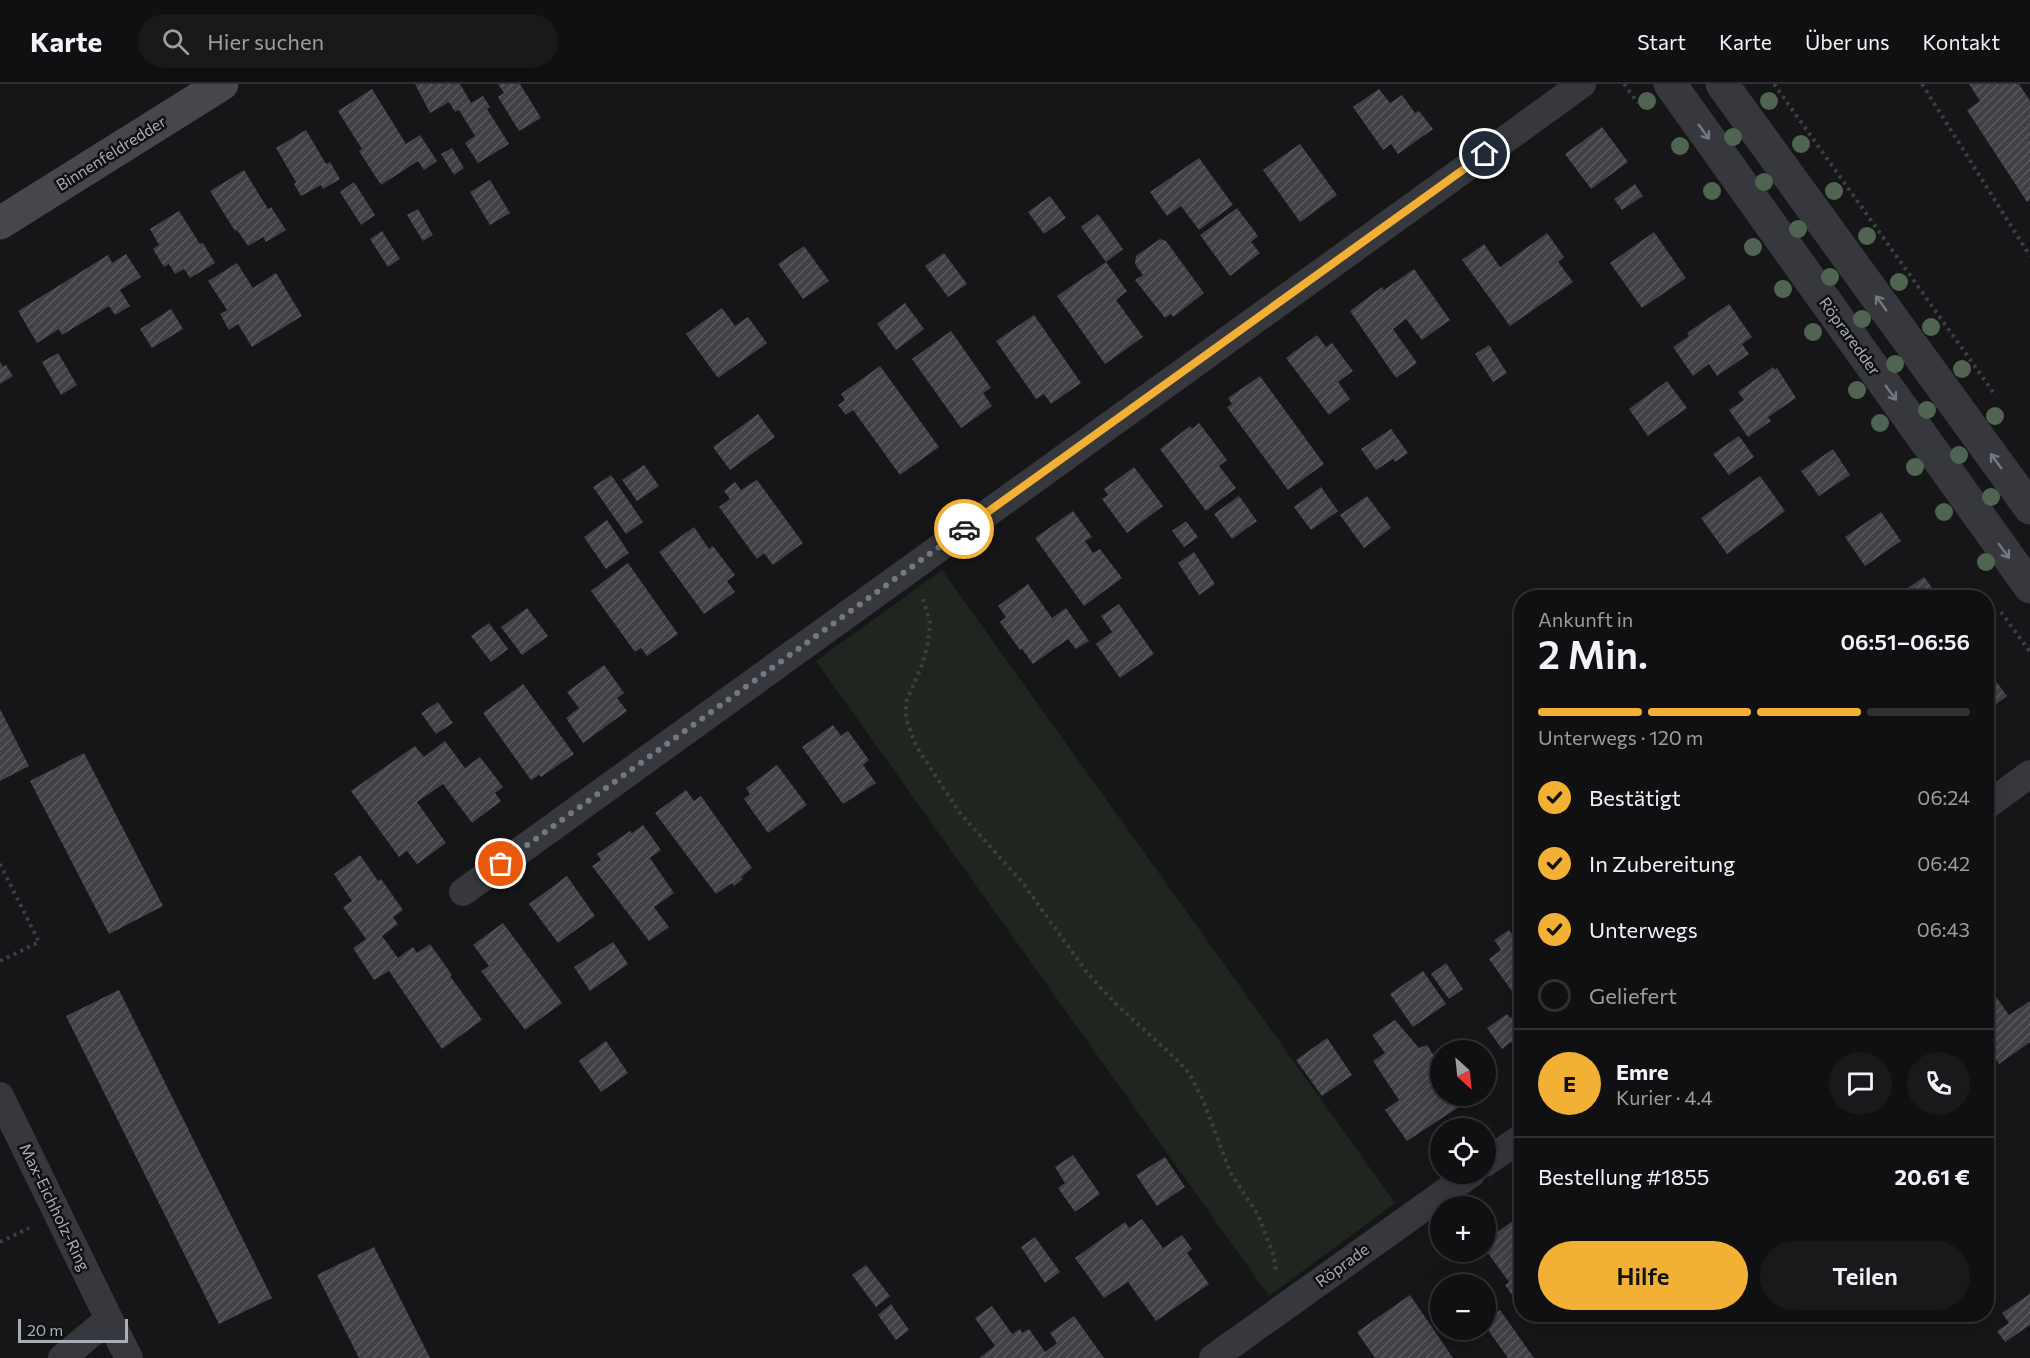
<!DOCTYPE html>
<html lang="de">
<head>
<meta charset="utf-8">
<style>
  body { margin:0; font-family:Commissioner,sans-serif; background:#19191b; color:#f1f3f6; height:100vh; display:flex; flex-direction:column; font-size:22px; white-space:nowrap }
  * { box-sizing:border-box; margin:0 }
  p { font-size:20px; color:#9c9d9f }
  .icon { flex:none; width:33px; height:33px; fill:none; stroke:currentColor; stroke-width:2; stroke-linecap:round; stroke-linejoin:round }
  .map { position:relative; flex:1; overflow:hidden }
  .drawer { position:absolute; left:1514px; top:506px; width:480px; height:732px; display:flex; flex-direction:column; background:#101012; border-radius:24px; box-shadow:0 6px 24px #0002,0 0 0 2px #303032 }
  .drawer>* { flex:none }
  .needle { width:39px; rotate:153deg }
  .fabs { position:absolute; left:1430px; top:956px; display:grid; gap:12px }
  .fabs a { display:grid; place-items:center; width:66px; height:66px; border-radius:50%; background:#101012; box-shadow:0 6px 24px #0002,0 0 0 2px #303032; font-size:30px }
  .scale { position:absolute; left:18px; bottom:15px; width:110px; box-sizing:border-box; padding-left:6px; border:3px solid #a8adb8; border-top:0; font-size:16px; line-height:21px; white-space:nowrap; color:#a8adb8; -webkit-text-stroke:4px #111113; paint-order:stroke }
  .pin { position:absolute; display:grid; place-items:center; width:51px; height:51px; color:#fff; margin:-26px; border:3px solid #fff; border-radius:50%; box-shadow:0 2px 6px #0007 }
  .courier { position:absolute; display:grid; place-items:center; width:60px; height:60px; margin:-30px; border:4px solid #f2b134; border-radius:50%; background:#fff; color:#222; box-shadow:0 2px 8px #0007 }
  .overview em { font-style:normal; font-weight:600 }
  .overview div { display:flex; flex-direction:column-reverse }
  .overview { display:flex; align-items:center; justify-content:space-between; height:102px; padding:0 24px }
  h1 { font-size:39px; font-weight:600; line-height:45px }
  .bar { display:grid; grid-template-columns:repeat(4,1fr); gap:9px 6px; align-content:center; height:72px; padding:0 24px }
  .bar i { height:8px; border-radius:4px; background:#303032 }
  .bar .selected { background:#f2b134 }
  .bar p { grid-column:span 4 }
  .line { display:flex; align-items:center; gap:15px; padding:0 24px; border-top:2px solid #303032 }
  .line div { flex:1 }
  .round { display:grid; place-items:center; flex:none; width:63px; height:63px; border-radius:32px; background:#19191b }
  ol { padding:0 24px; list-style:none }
  li { display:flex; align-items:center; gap:18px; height:66px }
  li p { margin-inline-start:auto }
  li .icon { padding:6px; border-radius:50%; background:#f2b134; color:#111; stroke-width:4 }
  li:last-child { color:#9c9d9f }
  li i { width:33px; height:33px; border:3px solid #303032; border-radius:50% }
  .button { display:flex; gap:12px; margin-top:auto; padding:12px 24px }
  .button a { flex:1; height:69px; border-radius:36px; background:#f2b134; color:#111; font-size:24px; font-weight:600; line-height:69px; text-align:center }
  .button a+a { background:#19191b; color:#f1f3f6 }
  header { display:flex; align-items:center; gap:36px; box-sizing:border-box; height:84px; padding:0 30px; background:#101012; border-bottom:2px solid #303032 }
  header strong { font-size:28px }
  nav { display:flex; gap:33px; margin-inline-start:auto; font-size:21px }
  .search { width:420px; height:54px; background:#19191b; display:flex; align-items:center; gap:15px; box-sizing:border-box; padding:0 21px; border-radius:33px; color:#9c9d9f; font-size:22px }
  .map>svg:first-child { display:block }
  .park { fill:#1e261f }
  .building { fill:url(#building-hatch) }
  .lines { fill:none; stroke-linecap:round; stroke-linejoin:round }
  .path { stroke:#3d3f44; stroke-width:4; stroke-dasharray:3 4.5; stroke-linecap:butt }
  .minor { stroke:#37383d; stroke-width:28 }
  .tertiary { stroke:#37383d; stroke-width:33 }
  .secondary { stroke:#45474d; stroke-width:33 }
  .tree { fill:#506452 }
  .oneway { stroke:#757881 }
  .done { stroke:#757880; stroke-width:6; stroke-dasharray:0 10.8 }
  .route { stroke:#f2b134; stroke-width:8 }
  .labels { text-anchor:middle; stroke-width:5; stroke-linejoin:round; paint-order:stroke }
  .street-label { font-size:16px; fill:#a8adb8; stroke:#111113 }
</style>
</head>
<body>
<header>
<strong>Karte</strong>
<div class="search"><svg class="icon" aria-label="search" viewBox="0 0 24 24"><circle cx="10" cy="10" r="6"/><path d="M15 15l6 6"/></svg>Hier suchen</div>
<nav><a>Start</a><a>Karte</a><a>Über uns</a><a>Kontakt</a></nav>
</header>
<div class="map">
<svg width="2030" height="1274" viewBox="0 0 2030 1274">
  <defs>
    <pattern id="building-hatch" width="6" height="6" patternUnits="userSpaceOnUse" patternTransform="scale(1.5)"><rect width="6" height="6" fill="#404145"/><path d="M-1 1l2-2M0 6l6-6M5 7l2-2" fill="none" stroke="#595a5e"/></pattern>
  </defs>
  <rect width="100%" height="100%" fill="#161618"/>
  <path class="park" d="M942,486L1395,1119L1269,1212L816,577Z"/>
  <path class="building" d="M415,0H460L471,19L483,12L490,23L487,25L509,60L478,79L465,59L475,52L459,26L455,28L449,18L430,29Z
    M498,0H520L541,34L519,47L498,13L504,9Z
    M1969,0H2019L2030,17V116L2027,118L1967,26L1980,17Z
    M372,5L406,60L420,51L437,77L424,86L418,77L381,101L359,67L362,65L338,27Z
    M1379,5L1390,19L1402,11L1415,29L1419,27L1433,45L1398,70L1391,60L1383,66L1353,23Z
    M1602,43L1628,78L1591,105L1565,70Z
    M306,46L326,80L330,78L340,95L323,105L321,101L301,112L294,100L296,98L276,64Z
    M1300,60L1337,111L1300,138L1263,86Z
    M452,64L464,84L454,91L441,70Z
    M1199,74L1233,121L1199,146L1181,122L1167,132L1150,108Z
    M244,86L268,125L271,123L286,146L266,158L263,153L248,162L237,146L235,147L210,107Z
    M490,96L510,129L490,141L470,108Z
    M354,98L375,131L361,141L340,108Z
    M1635,100L1643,112L1622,126L1614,115Z
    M1050,112L1066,134L1044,150L1028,128Z
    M1237,124L1258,152L1251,158L1260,169L1230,192L1200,151Z
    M418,125L433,151L423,157L407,131Z
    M179,127L200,160L203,159L215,179L190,194L184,185L175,190L169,180L164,183L153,165L159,161L150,145Z
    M1098,130L1123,165L1106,178L1081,143Z
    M382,147L400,175L388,183L370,155Z
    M1654,148L1686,194L1642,224L1610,179Z
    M1547,149L1564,173L1558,178L1573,198L1510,242L1462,176L1484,160L1500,183Z
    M1160,155L1166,157L1204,209L1173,233L1171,230L1165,234L1135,196L1143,191L1135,180L1136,172Z
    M804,162L829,197L803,215L778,180Z
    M944,169L967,200L948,213L925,182Z
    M126,170L141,193L120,206L130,222L115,231L109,222L62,251L59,245L37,259L18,227L108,171L112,179Z
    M1106,178L1127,207L1116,216L1143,253L1105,280L1057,212Z
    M237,179L253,204L276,189L302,232L252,263L238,240L229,246L220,230L227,226L208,197Z
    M1414,185L1450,236L1422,256L1406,235L1393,245L1417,279L1396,294L1350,227L1382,203L1384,206Z
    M905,219L924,245L896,266L877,240Z
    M1729,220L1752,253L1742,260L1749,270L1717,292L1709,280L1693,292L1673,263L1689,252L1687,249Z
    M722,224L735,242L748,233L767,259L718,294L686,250Z
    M171,225L183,245L152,264L140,245Z
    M1034,231L1081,299L1051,320L1044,310L1036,315L996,257Z
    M951,247L991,304L983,309L992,322L961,344L912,275Z
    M1317,251L1326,263L1332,259L1353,287L1338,298L1350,315L1329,331L1286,274Z
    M1489,261L1507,289L1493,298L1475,270Z
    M58,269L77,301L61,311L42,278Z
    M0,278L3,283L6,281L13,292L0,300Z
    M880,282L939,363L900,391L853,326L846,331L838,321L845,316L841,310Z
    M1773,283L1775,286L1777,284L1796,314L1768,333L1771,337L1748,353L1729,326L1744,316L1738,308Z
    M1260,292L1324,380L1288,406L1227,323L1232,320L1228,314Z
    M1667,297L1687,324L1648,352L1629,325Z
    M758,330L775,353L730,386L713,363Z
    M1199,339L1227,376L1219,382L1236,404L1206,427L1160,365L1190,342L1192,345Z
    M1391,345L1408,369L1395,378L1393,375L1376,386L1361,365Z
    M1739,352L1754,373L1729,391L1713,370Z
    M1833,365L1850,391L1819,412L1801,387Z
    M644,381L659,402L637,417L622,396Z
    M1134,383L1163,422L1127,449L1102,415L1108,411L1104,405Z
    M611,391L643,438L626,450L593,403Z
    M1760,392L1785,427L1727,470L1701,434Z
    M757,396L803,459L773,481L764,469L757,475L719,423L730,415L724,407L735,398L741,406Z
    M1321,403L1338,427L1311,446L1294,423Z
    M1239,412L1257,437L1232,455L1214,430Z
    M1367,412L1391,444L1364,464L1340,431Z
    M1073,427L1092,453L1085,457L1093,469L1100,465L1122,494L1084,522L1035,454Z
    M1881,428L1901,457L1865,482L1845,453Z
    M607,436L629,469L606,485L584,453Z
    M1186,437L1198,453L1184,463L1172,447Z
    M694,443L709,465L713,462L735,491L727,497L735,508L704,530L659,468Z
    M1194,468L1215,500L1199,511L1178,479Z
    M628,479L678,550L647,572L641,564L635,568L591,507Z
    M1924,493L1939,513H1895Z
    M1028,500L1052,534L1066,524L1089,557L1076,565L1068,555L1033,580L1022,565L1020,566L1000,538L1006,533L998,522Z
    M1119,520L1154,570L1120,594L1096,560L1112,548L1101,532Z
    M527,524L548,552L522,571L501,543Z
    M489,539L508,565L491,578L471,552Z
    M604,581L624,609L617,614L627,627L583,659L566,634L579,624L567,608Z
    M1986,584L2007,612L1986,628Z
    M523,600L574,670L541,693L539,691L531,696L483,629Z
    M438,618L453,639L436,650L421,629Z
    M0,625L29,682L0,697Z
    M833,641L841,652L848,647L869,676L863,681L876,699L843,720L802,663Z
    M445,657L465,684L480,673L503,703L495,709L501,717L472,739L443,700L417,718L446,759L417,780L407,767L399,773L351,707L415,662L424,673Z
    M84,669L163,822L109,850L30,697Z
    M777,681L807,721L768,749L744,715L750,710L746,704Z
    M686,706L694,717L701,712L752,784L741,793L743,795L734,802L732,799L716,810L655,729Z
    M643,741L661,766L650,774L674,809L654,823L669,843L649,857L592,782L601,776L597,770L630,747L632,749Z
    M360,771L378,797L381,795L403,826L393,833L398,840L382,852L398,874L413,863L417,869L430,860L452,891L450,892L482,936L442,965L389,887L374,896L353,864L366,855L343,823L352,817L334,790Z
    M567,792L595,832L558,859L529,820Z
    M1986,834L1996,847L1986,854Z
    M503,839L562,919L525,946L481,887L489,882L473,861Z
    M1509,846L1521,863V920L1489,875L1501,866L1494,856Z
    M613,858L628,880L590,907L574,883Z
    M1446,879L1463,905L1449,915L1431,890Z
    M1423,887L1446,920L1413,943L1390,910Z
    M1986,899L2009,931L2030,917V958L1999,980L1986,961Z
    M119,906L272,1214L219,1240L66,932Z
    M1521,927V972L1511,958L1502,965L1487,944L1507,930L1510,934Z
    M1395,936L1419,964L1427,961L1440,981L1438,988L1440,991V1011H1455L1462,1021L1407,1057L1385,1026L1399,1016L1373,977L1385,969L1372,951Z
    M1327,954L1352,991L1322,1012L1296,976Z
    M606,957L628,989L601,1008L579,977Z
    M1073,1071L1100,1110L1075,1128L1058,1104L1065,1099L1055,1083Z
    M1165,1073L1185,1103L1157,1122L1136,1091Z
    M1521,1131V1224L1505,1201L1509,1198L1485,1165V1157Z
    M1142,1135L1163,1164L1182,1151L1192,1165L1187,1169L1209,1200L1156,1237L1128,1198L1104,1214L1075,1174L1125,1138L1129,1144Z
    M1035,1153L1060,1188L1045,1199L1021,1163Z
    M374,1163L420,1254L430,1274H359L317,1191Z
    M866,1181L890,1212L876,1223L852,1191Z
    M2030,1210V1241L2005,1258L1997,1247L2009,1239L2002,1229Z
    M1410,1211L1453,1274H1375L1357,1248Z
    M891,1220L909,1246L896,1256L878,1231Z
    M992,1222L1012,1250L1020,1245L1022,1249L1029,1245L1045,1268L1057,1259L1050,1249L1074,1232L1104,1274H979L995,1262L975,1234Z
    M1500,1226L1534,1274H1508L1485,1242V1237Z"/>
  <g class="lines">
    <path class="path" d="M1624,0L1638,19
      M1774,0L1996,312
      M1922,0L2030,172
      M923,515L930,539L928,559L922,581L906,618V635L916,662L960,729L1022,798L1088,890L1116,920L1175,974L1189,989L1203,1016L1230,1088L1258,1131L1274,1172L1276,1187
      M2001,528L2030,568
      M0,780L39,858L0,877
      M0,1158L29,1144"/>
    <path class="minor" d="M1986,722L2030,690
      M463,808L1582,0
      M0,1012L109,1235L62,1274
      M1485,1079L1521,1054
      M109,1235L129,1274
      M1213,1274L1472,1089"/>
    <path class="tertiary" d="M1670,0L2030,503
      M1722,0L2030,424"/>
    <path class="secondary" d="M0,139L222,0"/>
  </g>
  <g class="tree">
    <circle cx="1647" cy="17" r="9"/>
    <circle cx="1769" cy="17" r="9"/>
    <circle cx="1733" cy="53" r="9"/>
    <circle cx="1801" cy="60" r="9"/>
    <circle cx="1680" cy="62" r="9"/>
    <circle cx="1764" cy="98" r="9"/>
    <circle cx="1712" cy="107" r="9"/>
    <circle cx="1834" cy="107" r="9"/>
    <circle cx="1798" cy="145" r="9"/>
    <circle cx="1867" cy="152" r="9"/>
    <circle cx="1753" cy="163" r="9"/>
    <circle cx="1830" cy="193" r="9"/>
    <circle cx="1899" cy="198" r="9"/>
    <circle cx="1783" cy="205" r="9"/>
    <circle cx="1862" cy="235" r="9"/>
    <circle cx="1931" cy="243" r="9"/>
    <circle cx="1813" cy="248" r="9"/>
    <circle cx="1895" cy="280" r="9"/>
    <circle cx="1962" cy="285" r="9"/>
    <circle cx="1857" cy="306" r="9"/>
    <circle cx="1927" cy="326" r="9"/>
    <circle cx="1995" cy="332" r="9"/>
    <circle cx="1880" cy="339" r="9"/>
    <circle cx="1959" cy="371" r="9"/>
    <circle cx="1915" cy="383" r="9"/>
    <circle cx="1991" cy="413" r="9"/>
    <circle cx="1944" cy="428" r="9"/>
    <circle cx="1986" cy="478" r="9"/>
  </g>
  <defs><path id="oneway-shaft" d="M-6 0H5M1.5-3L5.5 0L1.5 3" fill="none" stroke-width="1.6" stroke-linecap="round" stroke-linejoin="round" transform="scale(1.5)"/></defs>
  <g class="oneway">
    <use href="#oneway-shaft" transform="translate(1704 48) rotate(54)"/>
    <use href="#oneway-shaft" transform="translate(1881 219) rotate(-126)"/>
    <use href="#oneway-shaft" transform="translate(1891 309) rotate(54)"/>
    <use href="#oneway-shaft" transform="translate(1996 377) rotate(-126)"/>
    <use href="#oneway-shaft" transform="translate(2004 467) rotate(54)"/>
  </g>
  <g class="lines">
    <path class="done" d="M501,780L964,445"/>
    <path class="route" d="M964,445L1485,70"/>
  </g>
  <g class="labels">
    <g class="street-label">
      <text transform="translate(111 69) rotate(-32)" y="6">Binnenfeldredder</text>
      <text transform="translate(1850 252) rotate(54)" y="6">Röpraredder</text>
      <text transform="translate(55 1123) rotate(64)" y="6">Max-Eichholz-Ring</text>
      <text transform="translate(1342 1181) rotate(-36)" y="6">Röprade</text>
    </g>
  </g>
</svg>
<div class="fabs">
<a><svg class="needle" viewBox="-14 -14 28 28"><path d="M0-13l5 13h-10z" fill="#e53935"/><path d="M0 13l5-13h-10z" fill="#9c9d9f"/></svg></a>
<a><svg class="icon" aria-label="locate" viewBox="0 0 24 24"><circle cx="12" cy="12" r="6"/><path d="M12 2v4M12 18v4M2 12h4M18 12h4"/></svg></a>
<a>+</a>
<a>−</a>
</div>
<div class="scale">20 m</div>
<div class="pin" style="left:501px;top:780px;background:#ea580c"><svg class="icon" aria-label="bag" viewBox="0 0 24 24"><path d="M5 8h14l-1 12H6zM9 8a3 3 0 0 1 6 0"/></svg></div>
<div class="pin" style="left:1485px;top:70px;background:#1f2937"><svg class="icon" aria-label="home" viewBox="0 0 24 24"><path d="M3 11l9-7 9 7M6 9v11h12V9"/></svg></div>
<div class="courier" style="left:964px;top:445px"><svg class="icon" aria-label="car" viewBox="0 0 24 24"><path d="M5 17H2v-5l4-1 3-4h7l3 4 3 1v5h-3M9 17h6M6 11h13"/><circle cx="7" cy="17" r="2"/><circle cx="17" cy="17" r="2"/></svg></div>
<section class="drawer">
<div class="overview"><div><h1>2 Min.</h1><p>Ankunft in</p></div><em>06:51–06:56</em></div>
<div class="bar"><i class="selected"></i><i class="selected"></i><i class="selected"></i><i></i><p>Unterwegs · 120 m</p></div>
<ol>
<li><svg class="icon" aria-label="check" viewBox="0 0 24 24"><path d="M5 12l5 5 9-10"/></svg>Bestätigt<p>06:24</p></li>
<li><svg class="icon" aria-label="check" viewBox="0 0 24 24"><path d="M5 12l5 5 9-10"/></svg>In Zubereitung<p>06:42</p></li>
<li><svg class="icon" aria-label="check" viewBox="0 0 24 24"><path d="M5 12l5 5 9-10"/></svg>Unterwegs<p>06:43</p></li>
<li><i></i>Geliefert</li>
</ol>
<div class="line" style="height:108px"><b class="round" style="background:#f2b134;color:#111">E</b><div><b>Emre</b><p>Kurier · 4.4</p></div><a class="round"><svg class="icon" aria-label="chat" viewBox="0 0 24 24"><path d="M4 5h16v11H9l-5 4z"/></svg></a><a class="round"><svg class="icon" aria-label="phone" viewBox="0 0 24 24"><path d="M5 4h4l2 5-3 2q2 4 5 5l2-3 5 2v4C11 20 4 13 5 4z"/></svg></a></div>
<div class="line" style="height:78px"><div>Bestellung #1855</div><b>20.61 €</b></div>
<div class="button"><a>Hilfe</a><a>Teilen</a></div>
</section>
</div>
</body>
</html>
